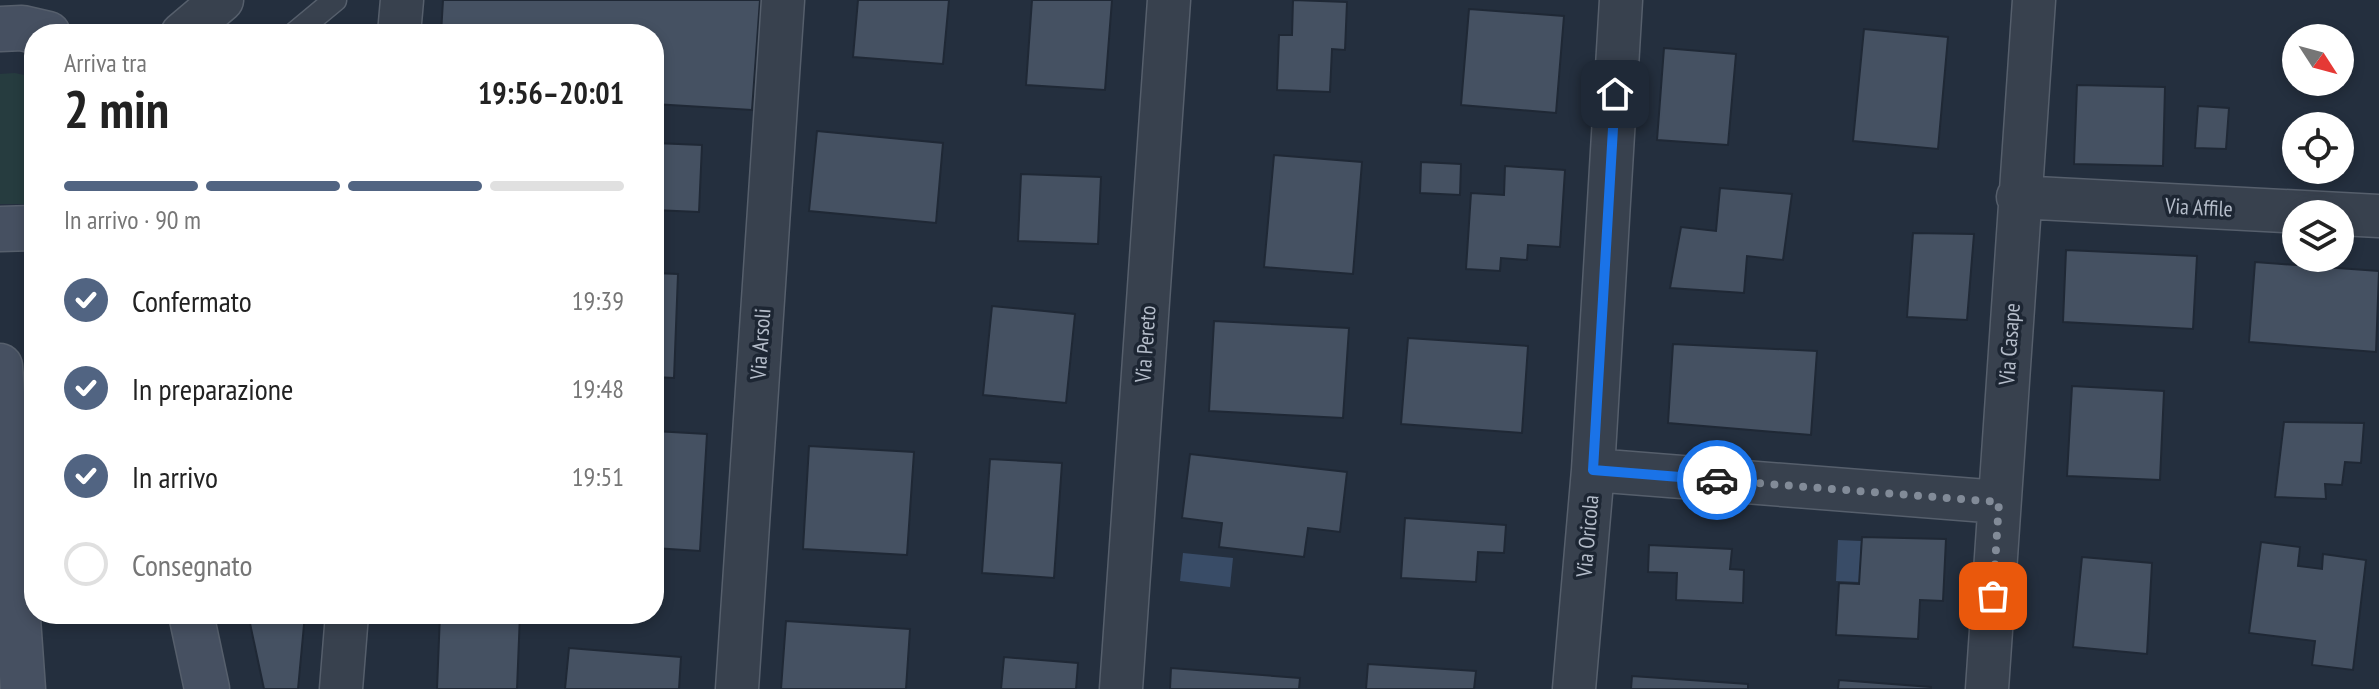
<!DOCTYPE html>
<html lang="it">
<head>
<meta charset="utf-8">
<style>
  body { margin:0; font-family:"PT Sans Narrow",sans-serif; background:#f6f6f6; color:#222; height:100vh; display:flex; flex-direction:column; font-size:30px; white-space:nowrap }
  * { box-sizing:border-box; margin:0 }
  p { font-size:26px; color:#767676 }
  .icon { flex:none; width:44px; height:44px; fill:none; stroke:currentColor; stroke-width:2; stroke-linecap:round; stroke-linejoin:round }
  .map { position:relative; flex:1; overflow:hidden }
  .drawer { position:absolute; left:24px; top:24px; width:640px; height:600px; display:flex; flex-direction:column; background:#fff; border-radius:32px; box-shadow:0 4px 12px #0003 }
  .drawer>* { flex:none }
  .needle { width:52px; rotate:126deg }
  .fabs { position:absolute; left:2282px; top:24px; display:grid; gap:16px }
  .fabs a { display:grid; place-items:center; width:72px; height:72px; border-radius:50%; background:#fff; box-shadow:0 4px 12px #0003; font-size:40px }
  .pin { position:absolute; display:grid; place-items:center; width:68px; height:68px; color:#fff; margin:-34px; border-radius:16px; box-shadow:0 4px 12px #0006 }
  .courier { position:absolute; display:grid; place-items:center; width:80px; height:80px; margin:-40px; border:6px solid #1a73e8; border-radius:50%; background:#fff; color:#222; box-shadow:0 2px 10px #0007 }
  .headline em { font-style:normal; font-weight:700 }
  .headline div { display:flex; flex-direction:column-reverse }
  .headline { display:flex; align-items:center; justify-content:space-between; height:136px; padding:0 40px }
  h1 { font-size:52px; font-weight:700; line-height:60px }
  .bar { display:grid; grid-template-columns:repeat(4,1fr); gap:12px 8px; align-content:center; height:96px; padding:0 40px }
  .bar i { height:10px; border-radius:6px; background:#e0e0e0 }
  .bar .on { background:#516482 }
  .bar p { grid-column:span 4 }
  ol { padding:0 40px; list-style:none }
  li { display:flex; align-items:center; gap:24px; height:88px }
  li p { margin-inline-start:auto }
  li .icon { padding:8px; border-radius:50%; background:#516482; color:#fff; stroke-width:4 }
  li:last-child { color:#767676 }
  li i { width:44px; height:44px; border:4px solid #e0e0e0; border-radius:50% }
  .map>svg:first-child { display:block }
  .green { fill:#263c3f }
  .water { fill:#394c67 }
  .building { fill:#455162; stroke:#1f2835; stroke-width:2 }
  .lines { fill:none; stroke-linecap:round; stroke-linejoin:round }
  .service-casing { stroke:#565f6c; stroke-width:25 }
  .minor-casing { stroke:#565f6c; stroke-width:45 }
  .secondary-casing { stroke:#565f6c; stroke-width:47 }
  .service { stroke:#38414e; stroke-width:22 }
  .minor { stroke:#38414e; stroke-width:42 }
  .secondary { stroke:#465061; stroke-width:44 }
  .done { stroke:#828b98; stroke-width:8; stroke-dasharray:0 14.4 }
  .route { stroke:#1a73e8; stroke-width:10 }
  .labels { text-anchor:middle; stroke-width:7; stroke-linejoin:round; paint-order:stroke }
  .street-label { font-size:22px; fill:#b4bcc9; stroke:#1d2633 }
</style>
</head>
<body>
<div class="map">
<svg width="2379" height="689" viewBox="0 0 2379 689">
  <rect width="100%" height="100%" fill="#242f3e"/>
  <path class="green" d="M15,73L34,77V200L24,204H0V74Z"/>
  <path class="water" d="M1838,540L1861,541L1859,582L1836,581Z
    M1183,553L1233,558L1230,587L1180,581Z"/>
  <path class="building" d="M443,0H760L752,110L654,104V34H441Z
    M858,0H949L943,64L853,57Z
    M1032,0H1112L1105,90L1026,85Z
    M1293,0L1347,2L1345,50L1332,49L1330,92L1277,90L1279,35H1292Z
    M1469,9L1564,16L1556,113L1461,105Z
    M1864,29L1948,37L1938,149L1853,141Z
    M1664,48L1736,54L1728,145L1657,140Z
    M2077,85L2165,87L2163,166L2074,164Z
    M2198,106L2229,108L2226,149L2195,148Z
    M817,131L943,143L936,223L809,211Z
    M654,143L702,145L699,212L654,210Z
    M1274,155L1362,162L1353,274L1264,267Z
    M1421,162L1461,164L1460,195L1420,193Z
    M1505,166L1565,170L1560,247L1528,245L1527,260L1501,258L1500,271L1466,269L1471,193L1504,195Z
    M1021,174L1101,177L1098,244L1018,241Z
    M1720,188L1792,194L1783,260L1747,256L1744,293L1670,288L1681,227L1716,231Z
    M1913,233L1974,234L1967,320L1907,317Z
    M2066,250L2197,256L2193,329L2063,322Z
    M2255,262L2379,271L2376,352L2249,342Z
    M654,273L678,274L674,378L654,377Z
    M992,306L1075,314L1066,403L983,395Z
    M1214,321L1349,328L1343,418L1209,411Z
    M1408,338L1528,346L1522,433L1401,424Z
    M1673,344L1817,351L1811,435L1668,423Z
    M2072,386L2164,391L2160,480L2067,476Z
    M2284,422L2364,423L2361,463L2345,462L2342,485L2325,484L2326,499L2275,497Z
    M654,431L707,434L700,551L654,548Z
    M809,446L914,452L907,555L803,549Z
    M1190,454L1347,472L1340,532L1308,528L1304,557L1219,547L1222,523L1182,518Z
    M990,459L1062,463L1054,578L982,573Z
    M1405,518L1506,525L1504,553L1478,552L1476,582L1401,578Z
    M1862,537L1946,539L1943,601L1920,600L1918,639L1836,635L1839,583L1859,584Z
    M2261,542L2300,547L2298,566L2322,569L2323,554L2366,560L2353,670L2312,665L2315,641L2249,633Z
    M1649,545L1732,549L1730,569L1744,570L1743,603L1676,600L1677,573L1648,572Z
    M2082,557L2152,563L2147,654L2073,647Z
    M248,614H305L298,689H264Z
    M440,614H520L517,689H437Z
    M786,621L910,629L906,689H781Z
    M569,648L681,657L679,689H565Z
    M1004,657L1078,663L1076,689H1001Z
    M1368,664L1476,671L1474,689H1366Z
    M1171,668L1300,678L1299,689H1170Z
    M1632,676L1748,684V689H1631Z
    M1839,680L1931,687V689H1838Z"/>
  <g class="lines">
    <g class="service-casing">
      <path id="service" d="M294,34L335,0"/>
    </g>
    <g class="minor-casing">
      <path id="minor" d="M182,34L222,0
        M399,34L402,0
        M2018,197L2379,216
        M1593,470L1999,502
        M341,689L347,614
        M737,689L783,0
        M1121,689L1169,0
        M1574,689L1593,470L1621,0
        M1987,689L2034,0"/>
    </g>
    <g class="secondary-casing">
      <path id="secondary" d="M0,29L22,28L48,34
        M0,229L34,228
        M0,366L23,689
        M191,614L207,689"/>
    </g>
    <use href="#service" class="service"/>
    <use href="#minor" class="minor"/>
    <use href="#secondary" class="secondary"/>
  </g>
  <g class="lines">
    <path class="done" d="M1717,480L1999,502L1993,596"/>
    <path class="route" d="M1615,94L1593,470L1717,480"/>
  </g>
  <g class="labels">
    <g class="street-label">
      <text transform="translate(2199 207) rotate(3)" y="8">Via Affile</text>
      <text transform="translate(760 344) rotate(-86)" y="8">Via Arsoli</text>
      <text transform="translate(1145 344) rotate(-86)" y="8">Via Pereto</text>
      <text transform="translate(2009 344) rotate(-86)" y="8">Via Casape</text>
      <text transform="translate(1587 536) rotate(-85)" y="8">Via Oricola</text>
    </g>
  </g>
</svg>
<div class="fabs">
<a><svg class="needle" viewBox="-14 -14 28 28"><path d="M0-13l5 13h-10z" fill="#e53935"/><path d="M0 13l5-13h-10z" fill="#767676"/></svg></a>
<a><svg class="icon" aria-label="locate" viewBox="0 0 24 24"><circle cx="12" cy="12" r="6"/><path d="M12 2v4M12 18v4M2 12h4M18 12h4"/></svg></a>
<a><svg class="icon" aria-label="layers" viewBox="0 0 24 24"><path d="M12 4l9 5-9 5-9-5zM3 14l9 5 9-5"/></svg></a>
</div>
<div class="pin" style="left:1993px;top:596px;background:#ea580c"><svg class="icon" aria-label="bag" viewBox="0 0 24 24"><path d="M5 8h14l-1 12H6zM9 8a3 3 0 0 1 6 0"/></svg></div>
<div class="pin" style="left:1615px;top:94px;background:#1f2937"><svg class="icon" aria-label="home" viewBox="0 0 24 24"><path d="M3 11l9-7 9 7M6 9v11h12V9"/></svg></div>
<div class="courier" style="left:1717px;top:480px"><svg class="icon" aria-label="car" viewBox="0 0 24 24"><path d="M5 17H2v-5l4-1 3-4h7l3 4 3 1v5h-3M9 17h6M6 11h13"/><circle cx="7" cy="17" r="2"/><circle cx="17" cy="17" r="2"/></svg></div>
<section class="drawer">
<div class="headline"><div><h1>2 min</h1><p>Arriva tra</p></div><em>19:56–20:01</em></div>
<div class="bar"><i class="on"></i><i class="on"></i><i class="on"></i><i></i><p>In arrivo · 90 m</p></div>
<ol>
<li><svg class="icon" aria-label="check" viewBox="0 0 24 24"><path d="M5 12l5 5 9-10"/></svg>Confermato<p>19:39</p></li>
<li><svg class="icon" aria-label="check" viewBox="0 0 24 24"><path d="M5 12l5 5 9-10"/></svg>In preparazione<p>19:48</p></li>
<li><svg class="icon" aria-label="check" viewBox="0 0 24 24"><path d="M5 12l5 5 9-10"/></svg>In arrivo<p>19:51</p></li>
<li><i></i>Consegnato</li>
</ol>
</section>
</div>
</body>
</html>
